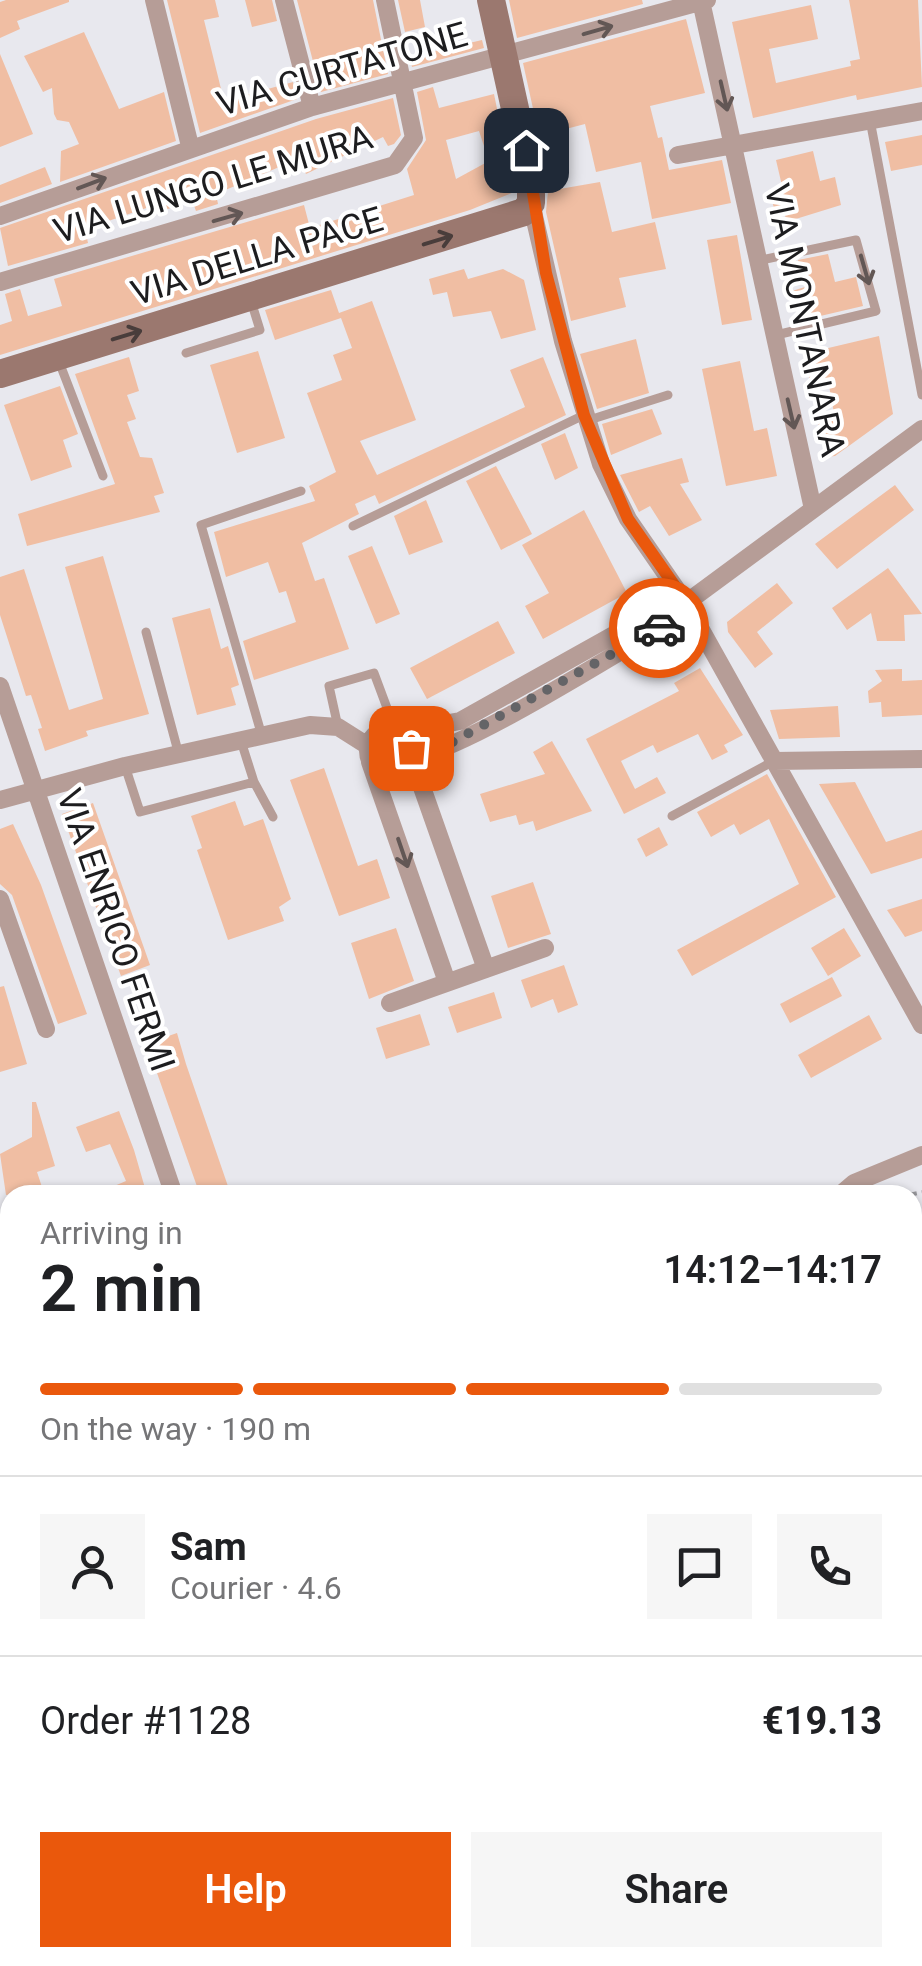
<!DOCTYPE html>
<html lang="en">
<head>
<meta charset="utf-8">
<style>
  body { margin:0; font-family:Roboto,sans-serif; background:#f6f6f6; color:#202124; height:100vh; display:flex; flex-direction:column; font-size:38px; white-space:nowrap }
  * { box-sizing:border-box; margin:0 }
  p { font-size:32px; color:#757577 }
  .icon { flex:none; width:55px; height:55px; fill:none; stroke:currentColor; stroke-width:2; stroke-linecap:round; stroke-linejoin:round }
  .map { position:relative; flex:1; overflow:hidden }
  .details { position:absolute; left:0px; top:1185px; width:922px; height:782px; display:flex; flex-direction:column; background:#fff; border-radius:30px 30px 0 0; box-shadow:0 2px 8px #0004 }
  .details>* { flex:none }
  .pin { position:absolute; display:grid; place-items:center; width:85px; height:85px; color:#fff; margin:-42px; border-radius:20px; box-shadow:0 5px 15px #0006 }
  .courier { position:absolute; display:grid; place-items:center; width:100px; height:100px; margin:-50px; border:8px solid #ea580c; border-radius:50%; background:#fff; color:#222; box-shadow:0 2px 12px #0007 }
  .summary em { font-style:normal; font-weight:600 }
  .summary div { display:flex; flex-direction:column-reverse }
  .summary { display:flex; align-items:center; justify-content:space-between; height:170px; padding:0 40px }
  h1 { font-size:65px; font-weight:600; line-height:75px }
  .bar { display:grid; grid-template-columns:repeat(4,1fr); gap:15px 10px; align-content:center; height:120px; padding:0 40px }
  .bar i { height:12px; border-radius:8px; background:#e0e0e0 }
  .bar .active { background:#ea580c }
  .bar p { grid-column:span 4 }
  .line { display:flex; align-items:center; gap:25px; padding:0 40px; border-top:2px solid #e0e0e0 }
  .line div { flex:1 }
  .round { display:grid; place-items:center; flex:none; width:105px; height:105px; border-radius:0px; background:#f6f6f6 }
  .primary-button { display:flex; gap:20px; margin-top:auto; padding:20px 40px }
  .primary-button a { flex:1; height:115px; border-radius:0px; background:#ea580c; color:#fff; font-size:40px; font-weight:600; line-height:115px; text-align:center }
  .primary-button a+a { background:#f6f6f6; color:#202124 }
  .map>svg:first-child { display:block }
  .water { fill:#65a8ad }
  .building { fill:#f0bea3; fill-rule:evenodd }
  .lines { fill:none; stroke-linecap:round; stroke-linejoin:round }
  .path { stroke:#98989c; stroke-width:4; stroke-dasharray:8 5; stroke-linecap:butt }
  .lane { stroke:#b69d97; stroke-width:9 }
  .street { stroke:#b69d97; stroke-width:18 }
  .secondary { stroke:#9b786f; stroke-width:28 }
  .oneway { stroke:#625755 }
  .oneway2 { stroke:#493d3b }
  .done { stroke:#646467; stroke-width:10; stroke-dasharray:0 18 }
  .route { stroke:#ea580c; stroke-width:12 }
  .labels { text-anchor:middle; stroke-width:8; stroke-linejoin:round; paint-order:stroke }
  .street-label { font-size:35px; fill:#1d1d1f; stroke:#fff }
</style>
</head>
<body>
<div class="map">
<svg width="922" height="1966" viewBox="0 0 922 1966">
  <rect width="100%" height="100%" fill="#e8e8ee"/>
  <path class="water" d="M922,1775V1966H587L603,1958H912L913,1781Z"/>
  <path class="building" d="M6,0H69V2L17,21L20,29L0,38V2Z
    M167,0H215L219,17L204,20L224,101L293,82L297,99L200,133Z
    M245,0H272L277,21L252,27Z
    M297,0H373L388,74L321,92Z
    M398,0H420L425,27L405,32Z
    M509,0H642L643,4L517,38Z
    M849,0H918L922,87L857,100L856,95L753,118L732,22L811,5L818,39L769,49L776,83L851,66L850,61L860,59Z
    M686,19L705,93L650,106L658,138L662,137L669,170L722,160L731,203L652,219L641,162L596,172L585,124L539,136L523,63Z
    M84,32L119,109L164,92L176,141L60,182L61,151L79,144L69,122L57,120L54,114L52,88L43,92L24,56Z
    M482,40L484,48L412,67L410,57Z
    M0,54L33,134L0,147Z
    M433,87L439,108L494,94L514,192L470,210L0,355V325L12,321L5,294L20,289L28,316L62,306L54,279L304,205L310,228L414,195L407,169L426,140L417,92ZM479,131L489,161L456,179L446,140Z
    M393,98L401,135L394,144L388,146L383,137L306,174L298,159L216,194L218,204L196,211L192,200L160,212L158,204L85,229L88,243L8,266L0,228L316,119Z
    M922,135V165L891,171L885,142Z
    M813,151L820,181L835,177L841,205L786,222L785,214L776,216L770,193L783,190L776,160Z
    M45,167L52,184L0,203V185Z
    M600,182L612,232L655,222L666,269L619,278L626,307L571,321L546,212L548,191Z
    M737,235L752,320L722,325L707,240Z
    M828,254L835,282L856,277L863,306L799,321L792,291L805,287L798,260Z
    M464,269L468,279L503,269L524,280L536,330L501,339L491,311L453,317L447,292L433,295L429,279Z
    M331,290L339,313L372,301L416,420L360,441L377,475L525,407L510,370L543,357L566,415L379,504L375,495L355,504L359,514L302,543L315,581L324,578L349,649L254,680L243,641L296,622L286,591L279,593L268,562L226,577L214,532L315,501L309,486L336,472L307,393L342,380L333,355L352,348L341,318L275,340L265,310Z
    M879,336L893,414L835,456L826,457L818,422L835,419L828,380L811,384L803,354Z
    M636,339L649,393L597,409L580,354Z
    M258,351L285,438L237,453L210,365Z
    M129,357L139,391L127,395L136,419L127,422L140,457L152,458L164,493L154,496L160,512L27,546L18,514L115,484L75,374Z
    M740,361L754,431L767,428L777,476L726,486L702,369Z
    M60,386L78,434L63,440L72,467L31,481L4,405Z
    M652,409L662,434L611,455L602,424Z
    M565,433L578,468L555,480L541,444Z
    M682,458L689,482L680,484L702,520L669,536L650,506L639,512L620,475Z
    M496,466L532,534L501,550L466,481Z
    M895,485L914,510L837,569L815,544Z
    M426,500L443,542L409,555L394,516Z
    M584,510L627,593L543,639L525,606L549,593L522,545Z
    M372,546L400,614L376,624L348,556Z
    M103,556L149,714L86,731L88,736L45,751L38,729L42,728L31,695L26,696L0,615V577L24,569L69,710L103,699L65,567Z
    M888,568L922,614L904,615L905,641H877L871,613L847,630L832,608Z
    M777,583L793,603L757,632L773,654L755,668L728,632L727,622Z
    M210,608L221,649L228,646L239,685L231,688L236,705L197,715L172,618Z
    M498,621L515,653L427,699L410,668Z
    M700,668L743,735L724,745L728,752L712,760L698,734L657,753L653,745L621,761L635,789L657,777L666,793L624,814L586,739L679,691L674,683Z
    M902,669V681L922,680V715L882,717L881,702L869,703L868,691L882,681L875,670Z
    M838,706L840,737L779,739L770,710Z
    M552,741L592,811L536,831L533,821L519,825L516,815L490,822L480,794L545,774L533,752Z
    M324,768L358,866L377,859L390,898L339,916L290,780Z
    M767,774L836,897L692,976L677,950L799,884L769,819L740,835L734,824L711,837L697,812Z
    M855,782L886,842L922,830V858L871,874L819,784Z
    M235,801L244,826L263,819L291,899L279,907L284,921L228,940L197,850L202,848L191,816Z
    M93,803L150,965L121,976L62,814Z
    M13,824L41,885L87,1014L58,1024L12,895L0,884V829Z
    M659,827L668,845L646,857L637,839Z
    M533,882L551,934L508,948L491,896Z
    M922,899V931L905,937L887,910Z
    M396,928L414,981L369,999L351,943Z
    M844,928L861,956L828,976L811,948Z
    M564,965L578,1005L558,1013L553,999L531,1008L521,980Z
    M832,977L842,996L790,1023L780,1004Z
    M4,986L27,1064L0,1072V987Z
    M494,992L502,1018L457,1033L448,1007Z
    M420,1014L430,1045L386,1059L376,1028Z
    M869,1015L882,1039L811,1078L798,1055Z
    M177,1033L186,1064L231,1195H200L157,1073L148,1043Z
    M32,1102H36L55,1166L37,1172L43,1190L6,1195L0,1154L32,1137Z
    M119,1111L134,1150L147,1195H93L126,1181L110,1144L86,1152L76,1127Z"/>
  <g class="lines">
    <path class="path" d="M909,1195L922,1192
      M0,1449L10,1446
      M0,1466L10,1463
      M0,1479L10,1476
      M0,1806L10,1837
      M49,1958L53,1966"/>
    <path class="lane" d="M870,120L922,395
      M757,261L856,240L876,311L772,336
      M186,353L260,330L251,301
      M58,359L103,476
      M586,421L668,395
      M353,526L584,415
      M146,632L179,755
      M338,727L329,686L374,673L390,716L387,729
      M262,736L201,525L301,491
      M125,766L140,812L254,782L241,741
      M254,782L273,817
      M672,816L774,761"/>
    <path class="street" d="M154,0L190,146
      M284,0L312,107
      M701,1L813,509
      M678,155L922,111
      M531,203L563,341L601,464L628,519L686,603L922,1025
      M0,216L312,107L707,0
      M0,282L395,165L414,138L385,0
      M0,686L174,1195
      M368 751a22 22 0 1 1 44 0a22 22 0 1 1-44 0Z
      M401,732L460,721L669,604L686,603
      M411,757C457,755 629,645 678,617L686,603L922,429
      M774,761L922,759
      M370,762L447,982
      M408,762L418,776L486,969
      M0,800L125,766L310,725L338,727L368,746
      M0,899L46,1029
      M390,1003L545,948
      M840,1195L854,1183L922,1155
      M0,1239L10,1272
      M0,1330L10,1327"/>
    <path class="secondary" d="M0,374L524,212L531,203V181L491,0"/>
  </g>
  <defs><path id="oneway-shaft" d="M-6 0H5M1.5-3L5.5 0L1.5 3" fill="none" stroke-width="1.6" stroke-linecap="round" stroke-linejoin="round" transform="scale(2.5)"/></defs>
  <g class="oneway">
    <use href="#oneway-shaft" transform="translate(598 30) rotate(-16)"/>
    <use href="#oneway-shaft" transform="translate(724 96) rotate(77)"/>
    <use href="#oneway-shaft" transform="translate(92 183) rotate(-21)"/>
    <use href="#oneway-shaft" transform="translate(228 217) rotate(-16)"/>
    <use href="#oneway-shaft" transform="translate(865 270) rotate(74)"/>
    <use href="#oneway-shaft" transform="translate(791 414) rotate(77)"/>
    <use href="#oneway-shaft" transform="translate(403 853) rotate(71)"/>
  </g>
  <g class="oneway2">
    <use href="#oneway-shaft" transform="translate(438 240) rotate(-17)"/>
    <use href="#oneway-shaft" transform="translate(127 335) rotate(-17)"/>
  </g>
  <g class="lines">
    <path class="done" d="M411,748V757L431,754L659,628"/>
    <path class="route" d="M526,150L546,273L584,415L628,519L686,602L678,617L659,628"/>
  </g>
  <g class="labels">
    <g class="street-label">
      <text transform="translate(342 69) rotate(-16)" y="12">VIA CURTATONE</text>
      <text transform="translate(213 184) rotate(-17)" y="12">VIA LUNGO LE MURA</text>
      <text transform="translate(257 256) rotate(-17)" y="12">VIA DELLA PACE</text>
      <text transform="translate(805 320) rotate(78)" y="12">VIA MONTANARA</text>
      <text transform="translate(116 930) rotate(71)" y="12">VIA ENRICO FERMI</text>
    </g>
  </g>
</svg>
<div class="pin" style="left:411px;top:748px;background:#ea580c"><svg class="icon" aria-label="bag" viewBox="0 0 24 24"><path d="M5 8h14l-1 12H6zM9 8a3 3 0 0 1 6 0"/></svg></div>
<div class="pin" style="left:526px;top:150px;background:#1f2937"><svg class="icon" aria-label="home" viewBox="0 0 24 24"><path d="M3 11l9-7 9 7M6 9v11h12V9"/></svg></div>
<div class="courier" style="left:659px;top:628px"><svg class="icon" aria-label="car" viewBox="0 0 24 24"><path d="M5 17H2v-5l4-1 3-4h7l3 4 3 1v5h-3M9 17h6M6 11h13"/><circle cx="7" cy="17" r="2"/><circle cx="17" cy="17" r="2"/></svg></div>
<section class="details">
<div class="summary"><div><h1>2 min</h1><p>Arriving in</p></div><em>14:12–14:17</em></div>
<div class="bar"><i class="active"></i><i class="active"></i><i class="active"></i><i></i><p>On the way · 190 m</p></div>
<div class="line" style="height:180px"><a class="round"><svg class="icon" aria-label="person" viewBox="0 0 24 24"><circle cx="12" cy="8" r="4"/><path d="M4 21q1-7 8-7t8 7"/></svg></a><div><b>Sam</b><p>Courier · 4.6</p></div><a class="round"><svg class="icon" aria-label="chat" viewBox="0 0 24 24"><path d="M4 5h16v11H9l-5 4z"/></svg></a><a class="round"><svg class="icon" aria-label="phone" viewBox="0 0 24 24"><path d="M5 4h4l2 5-3 2q2 4 5 5l2-3 5 2v4C11 20 4 13 5 4z"/></svg></a></div>
<div class="line" style="height:130px"><div>Order #1128</div><b>€19.13</b></div>
<div class="primary-button"><a>Help</a><a>Share</a></div>
</section>
</div>
</body>
</html>
